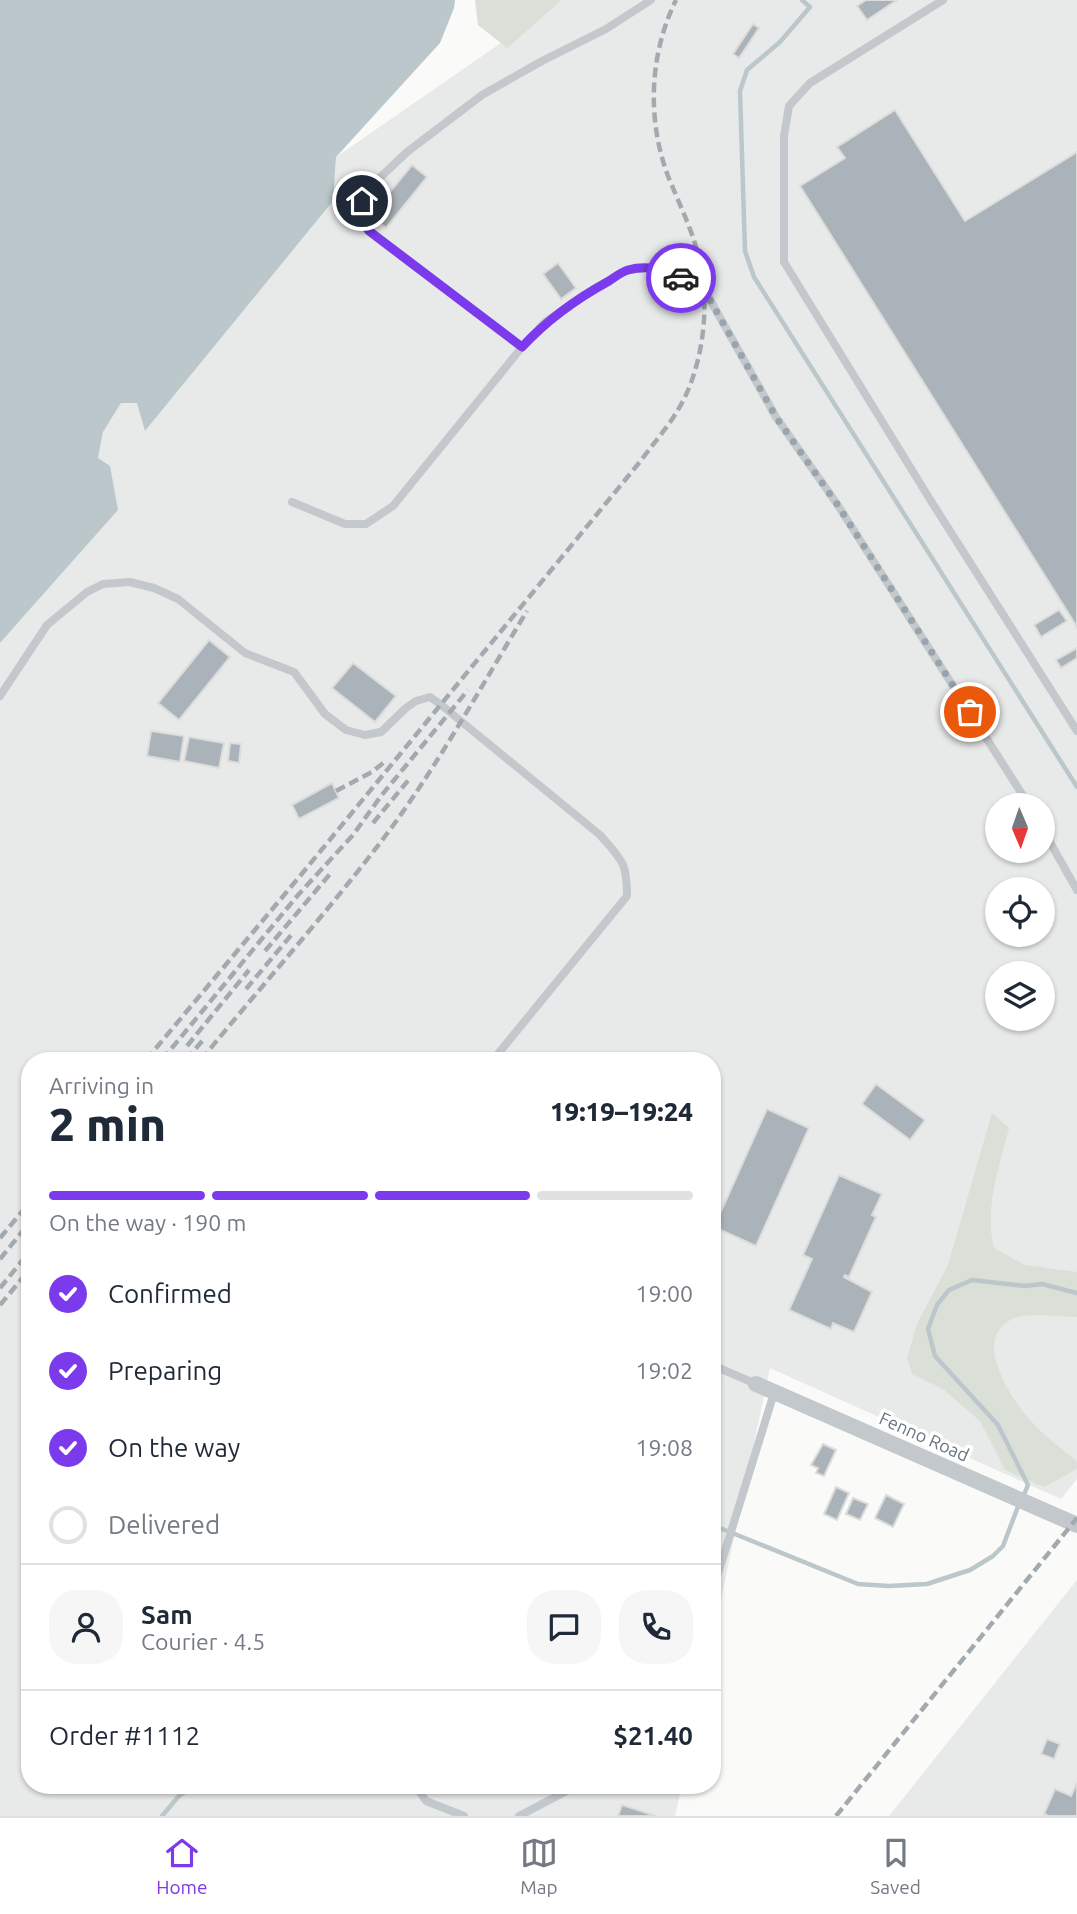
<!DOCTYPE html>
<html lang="en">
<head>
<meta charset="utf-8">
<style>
  body { margin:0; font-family:Ubuntu,sans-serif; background:#f6f6f7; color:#1f2937; height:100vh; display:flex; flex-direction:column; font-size:26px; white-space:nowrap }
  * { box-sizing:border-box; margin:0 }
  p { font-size:23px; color:#747a83 }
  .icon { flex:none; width:38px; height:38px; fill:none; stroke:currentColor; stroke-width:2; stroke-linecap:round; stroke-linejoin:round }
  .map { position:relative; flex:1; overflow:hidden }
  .sheet { position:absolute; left:21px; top:1052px; width:700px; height:742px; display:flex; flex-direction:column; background:#fff; border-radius:28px; box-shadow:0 2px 5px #0004 }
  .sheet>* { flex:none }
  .needle { width:46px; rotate:178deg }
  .fabs { position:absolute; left:985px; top:793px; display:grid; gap:14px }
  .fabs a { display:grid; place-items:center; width:70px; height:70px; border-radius:50%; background:#fff; box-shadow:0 2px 5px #0004; font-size:35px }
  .pin { position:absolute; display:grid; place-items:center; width:60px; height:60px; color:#fff; margin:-30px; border:4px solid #fff; border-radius:50%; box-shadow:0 2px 7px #0007 }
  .courier { position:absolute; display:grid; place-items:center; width:70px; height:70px; margin:-35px; border:5px solid #7c3aed; border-radius:50%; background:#fff; color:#222; box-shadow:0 2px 9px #0007 }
  .head em { font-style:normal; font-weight:800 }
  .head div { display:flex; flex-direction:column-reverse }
  .head { display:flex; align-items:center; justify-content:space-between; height:119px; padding:0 28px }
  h1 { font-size:46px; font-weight:800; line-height:52px }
  .bar { display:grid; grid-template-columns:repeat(4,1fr); gap:10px 7px; align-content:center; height:84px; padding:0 28px }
  .bar i { height:9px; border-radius:5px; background:#e0e1e3 }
  .bar .active { background:#7c3aed }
  .bar p { grid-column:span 4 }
  .line { display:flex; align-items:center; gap:18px; padding:0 28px; border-top:2px solid #e0e1e3 }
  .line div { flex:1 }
  .round { display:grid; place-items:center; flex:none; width:74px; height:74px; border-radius:28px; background:#f6f6f7 }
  ol { padding:0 28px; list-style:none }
  li { display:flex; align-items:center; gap:21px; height:77px }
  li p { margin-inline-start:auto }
  li .icon { padding:7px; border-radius:50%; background:#7c3aed; color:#fff; stroke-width:4 }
  li:last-child { color:#747a83 }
  li i { width:38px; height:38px; border:4px solid #e0e1e3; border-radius:50% }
  .menu { display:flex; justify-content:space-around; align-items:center; height:98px; border-top:2px solid #e0e1e3; background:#fff; font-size:19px; color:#747a83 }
  .menu a { display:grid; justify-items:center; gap:4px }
  .menu .active { color:#7c3aed }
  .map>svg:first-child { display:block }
  .built { fill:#e8e9e9; fill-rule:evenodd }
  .green { fill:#dadfd7 }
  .water { fill:#bbc7cb }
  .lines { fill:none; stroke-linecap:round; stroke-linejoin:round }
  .stream { stroke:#bbc7cb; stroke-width:4.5 }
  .building { fill:#aab3b9; stroke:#dcdcda; stroke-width:2 }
  .service { stroke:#c3c8cc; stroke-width:8 }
  .minor { stroke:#c3c8cc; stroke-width:16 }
  .rail { stroke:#a2aab0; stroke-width:4.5; stroke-dasharray:10 5; stroke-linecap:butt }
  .done { stroke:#99a4ac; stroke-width:7; stroke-dasharray:0 12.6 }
  .route { stroke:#7c3aed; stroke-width:9 }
  .labels { text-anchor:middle; stroke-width:7; stroke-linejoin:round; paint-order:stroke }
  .street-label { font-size:18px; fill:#657683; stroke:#fff }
</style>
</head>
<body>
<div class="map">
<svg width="1077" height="1816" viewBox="0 0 1077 1816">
  <rect width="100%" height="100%" fill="#fafaf8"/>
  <path class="built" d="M563,0H1077V1479L1061,1499L770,1368L712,1642V1060H30V1785H682L675,1816H0V643L118,510L98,458L103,432L121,403H137L146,430L333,201L336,157ZM998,805H1043V850H998ZM998,889H1043V934H998ZM998,973H1043V1018H998Z
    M1077,1580V1816H889Z"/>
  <path class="green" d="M475,0H562L507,48L478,25Z
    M992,1113L1009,1128C999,1168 984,1207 994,1248L1025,1265L1077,1272V1317C1060,1317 1026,1312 1012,1319C976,1337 1003,1383 1018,1405C1033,1427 1056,1445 1077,1461V1469L1044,1487L1005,1470L980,1421L943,1389L912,1374L907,1358L917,1324L948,1265Z"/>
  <path class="water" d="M0,0H455L454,8L440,43L336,157L333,201L145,431L137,403H121L103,432L98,458L110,466L118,510L0,643Z"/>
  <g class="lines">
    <path class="stream" d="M802,0L810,7L780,42L747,70L740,91L745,251L754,277L1077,787
      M1023,1497L1028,1485L998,1425L935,1356L928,1329L937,1305L949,1290L972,1280L1025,1286L1042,1284L1077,1293
      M712,1527L720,1528L858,1584L889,1586L927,1584L970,1570L993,1556L1003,1546L1019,1504
      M162,1816L178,1797L194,1785"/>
  </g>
  <path class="building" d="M866,0H897L867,20L857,6Z
    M753,24L759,28L739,58L733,54Z
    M895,110L965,221L1077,152V627L800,186L845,158L837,147Z
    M412,165L427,177L386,228L371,215Z
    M558,263L576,288L561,299L543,274Z
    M1059,610L1067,621L1041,637L1034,625Z
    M209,640L230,657L179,720L158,703Z
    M1077,648V658L1061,668L1056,660Z
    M353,663L396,696L375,722L332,688Z
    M151,731L184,736L180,762L147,756Z
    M189,737L224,743L219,768L184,761Z
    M230,743L241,744L239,763L228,761Z
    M332,783L339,798L299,819L292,805Z
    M876,1084L925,1120L910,1140L862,1104Z
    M767,1109L809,1128L756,1246L714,1227Z
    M839,1175L882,1194L872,1215L876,1217L849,1277L845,1275L844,1277L872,1292L854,1332L833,1323L831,1329L789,1310L812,1259L803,1255Z
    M823,1444L836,1450L824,1476L816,1473L818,1468L811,1465Z
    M836,1487L849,1493L837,1520L824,1514Z
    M886,1495L904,1504L893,1527L875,1518Z
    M853,1498L868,1504L860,1520L846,1514Z
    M1047,1739L1060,1744L1054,1759L1041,1754Z
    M1077,1783V1816H1049L1044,1814L1055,1789L1071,1796Z
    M622,1805L656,1816H618Z"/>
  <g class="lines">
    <path class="service" d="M943,0L810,83L789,106L784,136V262L931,501L1077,731
      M522,347L374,234L355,213L369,188L407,152L482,95L542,61L606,29L651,0
      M292,502L345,524H366L393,506L522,347L545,322L591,291L627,270L648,268L670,272L704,292L709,298L776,417L837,504L1029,805
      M0,696L47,625L87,592L103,584L130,582L154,588L178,599L245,653L294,672L325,714L346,730L365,735L381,732L406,708L416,701L430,697L440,704L600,835C622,860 627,862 627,896L493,1060
      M1043,830L1077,890
      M712,1365L756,1384
      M712,1593L774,1393
      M415,1785L426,1801L464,1816
      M519,1816L578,1785"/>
    <path class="minor" d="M756,1384L1077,1525"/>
    <path class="rail" d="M336,791L372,772L387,760
      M373,823L411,777
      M265,951L330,874
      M246,989L293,933
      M187,1046L249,970
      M146,1060L305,870L639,463C655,441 673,422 685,397C703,359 709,308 701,267C695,235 680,206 668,176C647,120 649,55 676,0
      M162,1060L298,895L353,835L381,796L468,690
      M186,1060L203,1040
      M201,1060C262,985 327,913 386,835C437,767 482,685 527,611
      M0,1238L30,1202
      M0,1259L30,1222
      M0,1288L30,1251
      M0,1305L30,1269
      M836,1816L1077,1518"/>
  </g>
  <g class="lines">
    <path class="done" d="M681,278L704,292L709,298L776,417L837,504L970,712"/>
    <path class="route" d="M362,201L355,213L369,231L522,347C547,320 576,299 609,281C615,277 621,272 628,270C646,265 666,269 681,278"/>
  </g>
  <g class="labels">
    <g class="street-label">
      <text transform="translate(924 1437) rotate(24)" y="6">Fenno Road</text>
    </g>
  </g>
</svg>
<div class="fabs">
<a><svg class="needle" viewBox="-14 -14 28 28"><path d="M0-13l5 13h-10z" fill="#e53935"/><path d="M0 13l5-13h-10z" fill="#747a83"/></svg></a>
<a><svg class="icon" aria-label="locate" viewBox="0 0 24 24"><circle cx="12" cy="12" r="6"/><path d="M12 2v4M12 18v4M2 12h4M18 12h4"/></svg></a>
<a><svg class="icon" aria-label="layers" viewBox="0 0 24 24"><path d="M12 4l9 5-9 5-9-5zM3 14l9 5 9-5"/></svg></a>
</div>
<div class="pin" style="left:970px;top:712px;background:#ea580c"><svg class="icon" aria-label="bag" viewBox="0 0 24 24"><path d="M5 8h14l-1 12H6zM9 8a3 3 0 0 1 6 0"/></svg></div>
<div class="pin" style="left:362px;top:201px;background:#1f2937"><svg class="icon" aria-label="home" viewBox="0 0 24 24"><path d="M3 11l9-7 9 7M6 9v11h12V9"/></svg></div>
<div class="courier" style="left:681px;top:278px"><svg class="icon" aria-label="car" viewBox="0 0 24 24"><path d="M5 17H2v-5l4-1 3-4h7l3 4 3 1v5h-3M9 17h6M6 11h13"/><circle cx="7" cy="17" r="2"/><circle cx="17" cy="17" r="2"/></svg></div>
<section class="sheet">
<div class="head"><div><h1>2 min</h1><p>Arriving in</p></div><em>19:19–19:24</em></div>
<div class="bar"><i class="active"></i><i class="active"></i><i class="active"></i><i></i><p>On the way · 190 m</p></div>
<ol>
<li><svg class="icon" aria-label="check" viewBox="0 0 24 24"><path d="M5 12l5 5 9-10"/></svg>Confirmed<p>19:00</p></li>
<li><svg class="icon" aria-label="check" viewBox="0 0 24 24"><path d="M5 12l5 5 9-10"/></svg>Preparing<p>19:02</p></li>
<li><svg class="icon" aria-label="check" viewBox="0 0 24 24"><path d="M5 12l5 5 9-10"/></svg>On the way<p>19:08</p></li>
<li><i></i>Delivered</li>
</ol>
<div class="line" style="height:126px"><a class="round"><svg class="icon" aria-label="person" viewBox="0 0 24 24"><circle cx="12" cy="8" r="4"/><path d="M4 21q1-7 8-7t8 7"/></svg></a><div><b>Sam</b><p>Courier · 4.5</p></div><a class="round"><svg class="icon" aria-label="chat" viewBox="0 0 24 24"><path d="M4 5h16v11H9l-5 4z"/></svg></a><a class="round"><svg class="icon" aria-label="phone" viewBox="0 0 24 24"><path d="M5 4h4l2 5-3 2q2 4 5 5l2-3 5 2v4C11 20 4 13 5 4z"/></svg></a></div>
<div class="line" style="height:91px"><div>Order #1112</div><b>$21.40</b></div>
</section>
</div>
<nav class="menu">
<a class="active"><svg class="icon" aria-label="home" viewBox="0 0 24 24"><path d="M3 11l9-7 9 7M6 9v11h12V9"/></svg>Home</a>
<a><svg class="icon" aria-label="map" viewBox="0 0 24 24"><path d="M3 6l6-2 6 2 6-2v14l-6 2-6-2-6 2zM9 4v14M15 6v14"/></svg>Map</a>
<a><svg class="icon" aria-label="saved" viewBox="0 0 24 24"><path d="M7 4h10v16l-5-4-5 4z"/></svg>Saved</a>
</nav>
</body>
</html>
